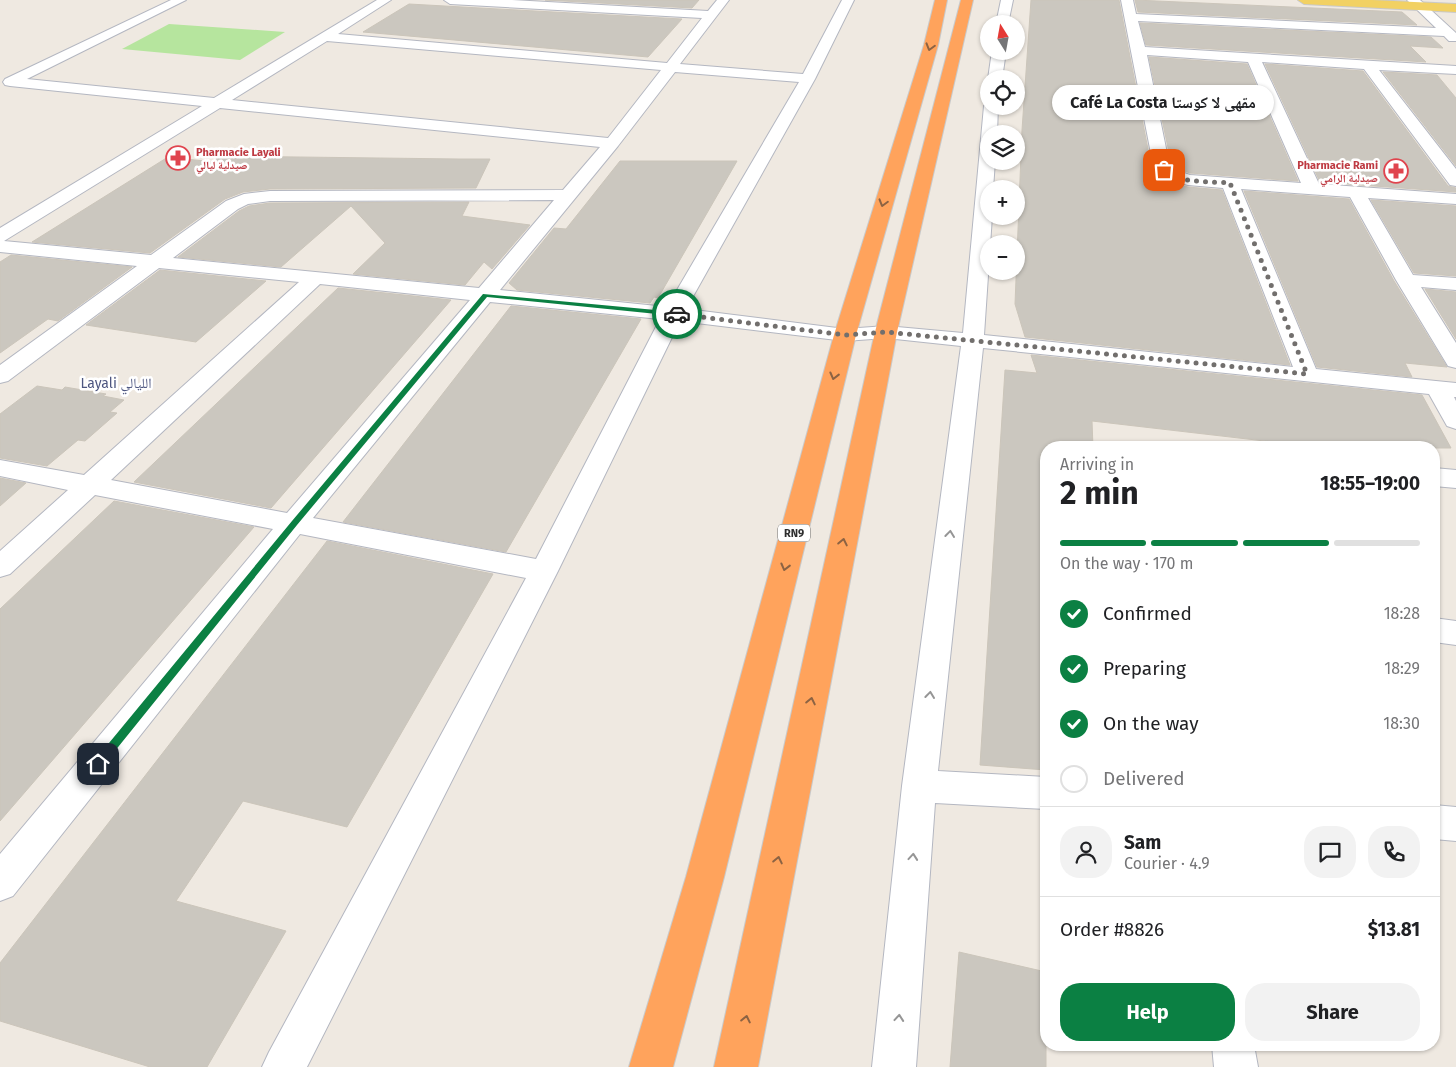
<!DOCTYPE html>
<html lang="en">
<head>
<meta charset="utf-8">
<style>
  body { margin:0; font-family:"Fira Sans","Noto Naskh Arabic",sans-serif; background:#f2f2f2; color:#202124; height:100vh; display:flex; flex-direction:column; font-size:19px; white-space:nowrap }
  * { box-sizing:border-box; margin:0 }
  p { font-size:16px; color:#757577 }
  .icon { flex:none; width:28px; height:28px; fill:none; stroke:currentColor; stroke-width:2; stroke-linecap:round; stroke-linejoin:round }
  .map { position:relative; flex:1; overflow:hidden }
  .drawer { position:absolute; left:1040px; top:441px; width:400px; height:610px; display:flex; flex-direction:column; background:#fff; border-radius:20px; box-shadow:0 1px 4px #0004 }
  .drawer>* { flex:none }
  .needle { width:32px; rotate:349deg }
  .controls { position:absolute; left:980px; top:15px; display:grid; gap:10px }
  .controls a { display:grid; place-items:center; width:45px; height:45px; border-radius:50%; background:#fff; box-shadow:0 1px 4px #0004; font-size:25px }
  .pin { position:absolute; display:grid; place-items:center; width:42px; height:42px; color:#fff; margin:-21px; border-radius:10px; box-shadow:0 2px 8px #0006 }
  .courier { position:absolute; display:grid; place-items:center; width:50px; height:50px; margin:-25px; border:4px solid #0b8043; border-radius:50%; background:#fff; color:#222; box-shadow:0 1px 6px #0007 }
  .bubble { position:absolute; height:35px; border-radius:18px; background:#fff; box-shadow:0 1px 4px #0004; font-size:16px; font-weight:700; line-height:35px; text-align:center }
  .headline em { font-style:normal; font-weight:700 }
  .headline div { display:flex; flex-direction:column-reverse }
  .headline { display:flex; align-items:center; justify-content:space-between; height:85px; padding:0 20px }
  h1 { font-size:32px; font-weight:700; line-height:38px }
  .bar { display:grid; grid-template-columns:repeat(4,1fr); gap:8px 5px; align-content:center; height:60px; padding:0 20px }
  .bar i { height:6px; border-radius:4px; background:#e0e0e0 }
  .bar .selected { background:#0b8043 }
  .bar p { grid-column:span 4 }
  .line { display:flex; align-items:center; gap:12px; padding:0 20px; border-top:1px solid #e0e0e0 }
  .line div { flex:1 }
  .round { display:grid; place-items:center; flex:none; width:52px; height:52px; border-radius:20px; background:#f2f2f2 }
  ol { padding:0 20px; list-style:none }
  li { display:flex; align-items:center; gap:15px; height:55px }
  li p { margin-inline-start:auto }
  li .icon { padding:5px; border-radius:50%; background:#0b8043; color:#fff; stroke-width:4 }
  li:last-child { color:#757577 }
  li i { width:28px; height:28px; border:2px solid #e0e0e0; border-radius:50% }
  .action { display:flex; gap:10px; margin-top:auto; padding:10px 20px }
  .action a { flex:1; height:58px; border-radius:20px; background:#0b8043; color:#fff; font-size:20px; font-weight:700; line-height:58px; text-align:center }
  .action a+a { background:#f2f2f2; color:#202124 }
  .map>svg:first-child { display:block }
  .green { fill:#b6e59e }
  .building { fill:#cbc7bf; stroke:#cbc5ba }
  .lines { fill:none; stroke-linecap:round; stroke-linejoin:round }
  .minor-casing { stroke:#b4b7c1; stroke-width:2 }
  .major-casing { stroke:#c9c9c9; stroke-width:2 }
  .highway-casing { stroke:#c9c9c9; stroke-width:2 }
  .minor { fill:#fff; fill-rule:evenodd }
  .major { fill:#f2d163; fill-rule:evenodd }
  .highway { fill:#ffa35c; fill-rule:evenodd }
  .oneway { stroke:#8c6343 }
  .oneway2 { stroke:#969696 }
  .route { fill:#0b8043 }
  .done { stroke:#726f6d; stroke-width:5; stroke-dasharray:0 9 }
  .labels { text-anchor:middle; stroke-width:5; stroke-linejoin:round; paint-order:stroke }
  .far-health-label { font-size:11px; font-weight:bold; fill:#be3a42; stroke:#fff; text-anchor:start }
  .shield { fill:#fff; stroke:#6d6d6d; stroke-width:1 }
  .shield-label { font-size:11px; font-weight:bold; fill:#2e2e2e }
  .neighbourhood-label { font-size:14px; fill:#4d5680; stroke:#fff }
</style>
</head>
<body>
<div class="map">
<svg width="1456" height="1067" viewBox="0 0 1456 1067">
  <rect width="100%" height="100%" fill="#efe9e1"/>
  <path class="green" d="M169,24L285,32L240,60L122,49Z"/>
  <path class="building" d="M545,0H699L692,8Z
    M1031,0H1119L1151,165L1162,180L1188,187L1222,190L1290,365L1025,337L1015,304L1022,130Z
    M1135,0L1402,12L1417,25L1138,12Z
    M409,4L480,8L682,19L648,57L363,32Z
    M1140,23L1431,37L1443,48L1410,46L1426,62L1146,45Z
    M1149,57L1247,64L1298,181L1190,173L1176,168L1171,162Z
    M1265,64L1363,71L1448,186L1456,188V192L1320,182Z
    M1383,72L1437,75L1456,98V166Z
    M219,156L459,159H490L476,188L270,189L243,192L225,199L150,253L32,242L168,157L213,162Z
    M620,161H737L658,298L654,297L650,303L517,290L509,283L554,228L566,229Z
    M1244,191L1349,199L1394,281L1447,367L1405,363L1412,377L1317,367Z
    M1371,200L1456,206V276L1414,273Z
    M469,202L462,216L530,225L492,269L484,262L465,285L353,274L385,243L351,206L281,267L178,257L239,211L249,206L270,203Z
    M11,255L132,267L58,321L48,319L0,353V262Z
    M160,270L266,281L196,342L86,325Z
    M338,288L451,300L271,508L134,482Z
    M1425,289L1456,292V339Z
    M511,306L641,319L506,552L343,522Z
    M1031,355L1422,395L1451,448H1325L1092,421L1093,448H1046V770L980,765L1005,370L1037,373Z
    M37,386L62,390L65,387L106,394L103,396L124,400L110,412L117,413L85,441L78,440L47,466L0,458V414Z
    M0,478L26,483L0,506Z
    M114,501L254,527L0,821V609Z
    M327,541L493,574L347,827L243,801L176,901L286,931L207,1067H150L0,1021V963Z
    M959,952L1046,972V1067H950Z"/>
  <g class="lines">
    <g class="minor-casing">
      <path id="minor" d="M171,0H186L27,79L214,98L377,0H391L338,34L667,63L702,18L450,4L444,0H512L708,11L717,0H729L680,64L803,74L842,0H854L815,79L686,309L845,329L886,326L963,333L984,106L989,102V106H998L997,134H989V161H995L993,189H989V216H992L984,335L1293,367L1223,188L1188,185L1163,178L1153,164L1121,0H1133L1136,14L1436,28L1407,0H1420L1456,33V41H1449L1444,36L1138,21L1145,47L1456,66V74L1379,70L1456,169V186L1450,185L1364,69L1262,62L1319,184L1456,194V204L1368,198L1413,275L1456,278V290L1421,287L1456,343V368L1448,366L1445,361L1396,280L1350,197L1241,189L1316,369L1456,383V397H1454L1456,401V429L1447,426L1429,394L983,348L938,771L1046,777V809L935,803L916,1067H872L902,786L961,346L886,338L845,341L680,321L558,571L307,1067H262L269,1052L526,578L300,534L13,896L0,901V854L273,529L95,495L10,574L0,577V551L68,490L0,476V460L84,475L299,282L159,268L8,381L0,383V365L137,266L0,252V228L202,106L10,86L5,85L3,82L5,79ZM327,41L661,70L608,138L232,100ZM1147,55L1248,62L1301,183L1190,175L1175,170L1169,163ZM675,72L799,82L667,307L500,290L618,146ZM220,108L600,147L563,190L270,191L244,194L226,201L151,255L4,241ZM554,200L479,288L173,258L238,209L248,204L270,201ZM320,284L470,300L287,513L111,480ZM490,302L660,319L536,559L313,518Z
        M1001,0H1013L1008,24H996Z
        M992,51H1006L1002,79H988Z
        M1434,468L1456,470V488L1434,486Z
        M1434,618L1456,621V645L1434,642Z
        M1434,805L1456,807V841L1434,839Z
        M1212,1045H1254L1258,1067H1214Z"/>
    </g>
    <g class="major-casing">
      <path id="major" d="M1298,0H1372L1456,4V12L1304,4Z"/>
    </g>
    <g class="highway-casing">
      <path id="highway" d="M935,0H947L938,45L856,335L724,877L673,1067H629L686,877L834,335L924,45Z
        M961,0H973L897,332L758,1067H714L875,332Z"/>
    </g>
    <use href="#minor" class="minor"/>
    <use href="#major" class="major"/>
    <use href="#highway" class="highway"/>
  </g>
  <defs><path id="oneway-chevron" d="M-2-3.5L2.5 0L-2 3.5" fill="none" stroke-width="1.6" stroke-linecap="round" stroke-linejoin="round" transform="scale(1.25)"/></defs>
  <g class="oneway">
    <use href="#oneway-chevron" transform="translate(930 47) rotate(106)"/>
    <use href="#oneway-chevron" transform="translate(883 203) rotate(106)"/>
    <use href="#oneway-chevron" transform="translate(834 376) rotate(104)"/>
    <use href="#oneway-chevron" transform="translate(843 542) rotate(-78)"/>
    <use href="#oneway-chevron" transform="translate(785 567) rotate(104)"/>
    <use href="#oneway-chevron" transform="translate(811 701) rotate(-78)"/>
    <use href="#oneway-chevron" transform="translate(778 860) rotate(-78)"/>
    <use href="#oneway-chevron" transform="translate(746 1019) rotate(-78)"/>
  </g>
  <g class="oneway2">
    <use href="#oneway-chevron" transform="translate(950 534) rotate(-83)"/>
    <use href="#oneway-chevron" transform="translate(930 695) rotate(-83)"/>
    <use href="#oneway-chevron" transform="translate(913 857) rotate(-85)"/>
    <use href="#oneway-chevron" transform="translate(899 1018) rotate(-85)"/>
  </g>
  <path class="route" d="M483,294L677,312L681,314L677,316L487,297L297,525L102,767H95V760L292,521Z"/>
  <g class="lines">
    <path class="done" d="M677,314L845,335L886,332L1307,374L1230,183C1209,181 1181,184 1164,170"/>
  </g>
  <defs>
    <g id="pharmacy-ring" transform="scale(1.25)"><circle r="9.5" fill="#fff" stroke="#e0444e" stroke-width="1.5"/><path d="M-2-6h4v4h4v4h-4v4h-4v-4h-4v-4h4Z" fill="#e0444e"/></g>
  </defs>
  <g fill-rule="evenodd">
    <use href="#pharmacy-ring" x="178" y="158"/>
    <use href="#pharmacy-ring" x="1396" y="171"/>
  </g>
  <g class="labels">
    <g class="far-health-label">
      <text x="196" y="156">Pharmacie Layali<tspan x="196" dy="13">صيدلية ليالي</tspan></text>
      <text x="1378" y="169" text-anchor="end">Pharmacie Rami<tspan x="1378" dy="13">صيدلية الرامي</tspan></text>
    </g>
    <rect class="shield" x="778" y="524.5" width="32" height="17" rx="4"/>
    <g class="shield-label">
      <text x="794" y="537">RN9</text>
    </g>
    <g class="neighbourhood-label">
      <text x="116" y="388">Layali الليالي</text>
    </g>
  </g>
</svg>
<div class="controls">
<a><svg class="needle" viewBox="-14 -14 28 28"><path d="M0-13l5 13h-10z" fill="#e53935"/><path d="M0 13l5-13h-10z" fill="#757577"/></svg></a>
<a><svg class="icon" aria-label="locate" viewBox="0 0 24 24"><circle cx="12" cy="12" r="6"/><path d="M12 2v4M12 18v4M2 12h4M18 12h4"/></svg></a>
<a><svg class="icon" aria-label="layers" viewBox="0 0 24 24"><path d="M12 4l9 5-9 5-9-5zM3 14l9 5 9-5"/></svg></a>
<a>+</a>
<a>−</a>
</div>
<div class="pin" style="left:1164px;top:170px;background:#ea580c"><svg class="icon" aria-label="bag" viewBox="0 0 24 24"><path d="M5 8h14l-1 12H6zM9 8a3 3 0 0 1 6 0"/></svg></div>
<div class="pin" style="left:98px;top:764px;background:#1f2937"><svg class="icon" aria-label="home" viewBox="0 0 24 24"><path d="M3 11l9-7 9 7M6 9v11h12V9"/></svg></div>
<div class="courier" style="left:677px;top:314px"><svg class="icon" aria-label="car" viewBox="0 0 24 24"><path d="M5 17H2v-5l4-1 3-4h7l3 4 3 1v5h-3M9 17h6M6 11h13"/><circle cx="7" cy="17" r="2"/><circle cx="17" cy="17" r="2"/></svg></div>
<div class="bubble" style="left:1052px;top:85px;width:222px">Café La Costa مقهى لا كوستا</div>
<section class="drawer">
<div class="headline"><div><h1>2 min</h1><p>Arriving in</p></div><em>18:55–19:00</em></div>
<div class="bar"><i class="selected"></i><i class="selected"></i><i class="selected"></i><i></i><p>On the way · 170 m</p></div>
<ol>
<li><svg class="icon" aria-label="check" viewBox="0 0 24 24"><path d="M5 12l5 5 9-10"/></svg>Confirmed<p>18:28</p></li>
<li><svg class="icon" aria-label="check" viewBox="0 0 24 24"><path d="M5 12l5 5 9-10"/></svg>Preparing<p>18:29</p></li>
<li><svg class="icon" aria-label="check" viewBox="0 0 24 24"><path d="M5 12l5 5 9-10"/></svg>On the way<p>18:30</p></li>
<li><i></i>Delivered</li>
</ol>
<div class="line" style="height:90px"><a class="round"><svg class="icon" aria-label="person" viewBox="0 0 24 24"><circle cx="12" cy="8" r="4"/><path d="M4 21q1-7 8-7t8 7"/></svg></a><div><b>Sam</b><p>Courier · 4.9</p></div><a class="round"><svg class="icon" aria-label="chat" viewBox="0 0 24 24"><path d="M4 5h16v11H9l-5 4z"/></svg></a><a class="round"><svg class="icon" aria-label="phone" viewBox="0 0 24 24"><path d="M5 4h4l2 5-3 2q2 4 5 5l2-3 5 2v4C11 20 4 13 5 4z"/></svg></a></div>
<div class="line" style="height:65px"><div>Order #8826</div><b>$13.81</b></div>
<div class="action"><a>Help</a><a>Share</a></div>
</section>
</div>
</body>
</html>
